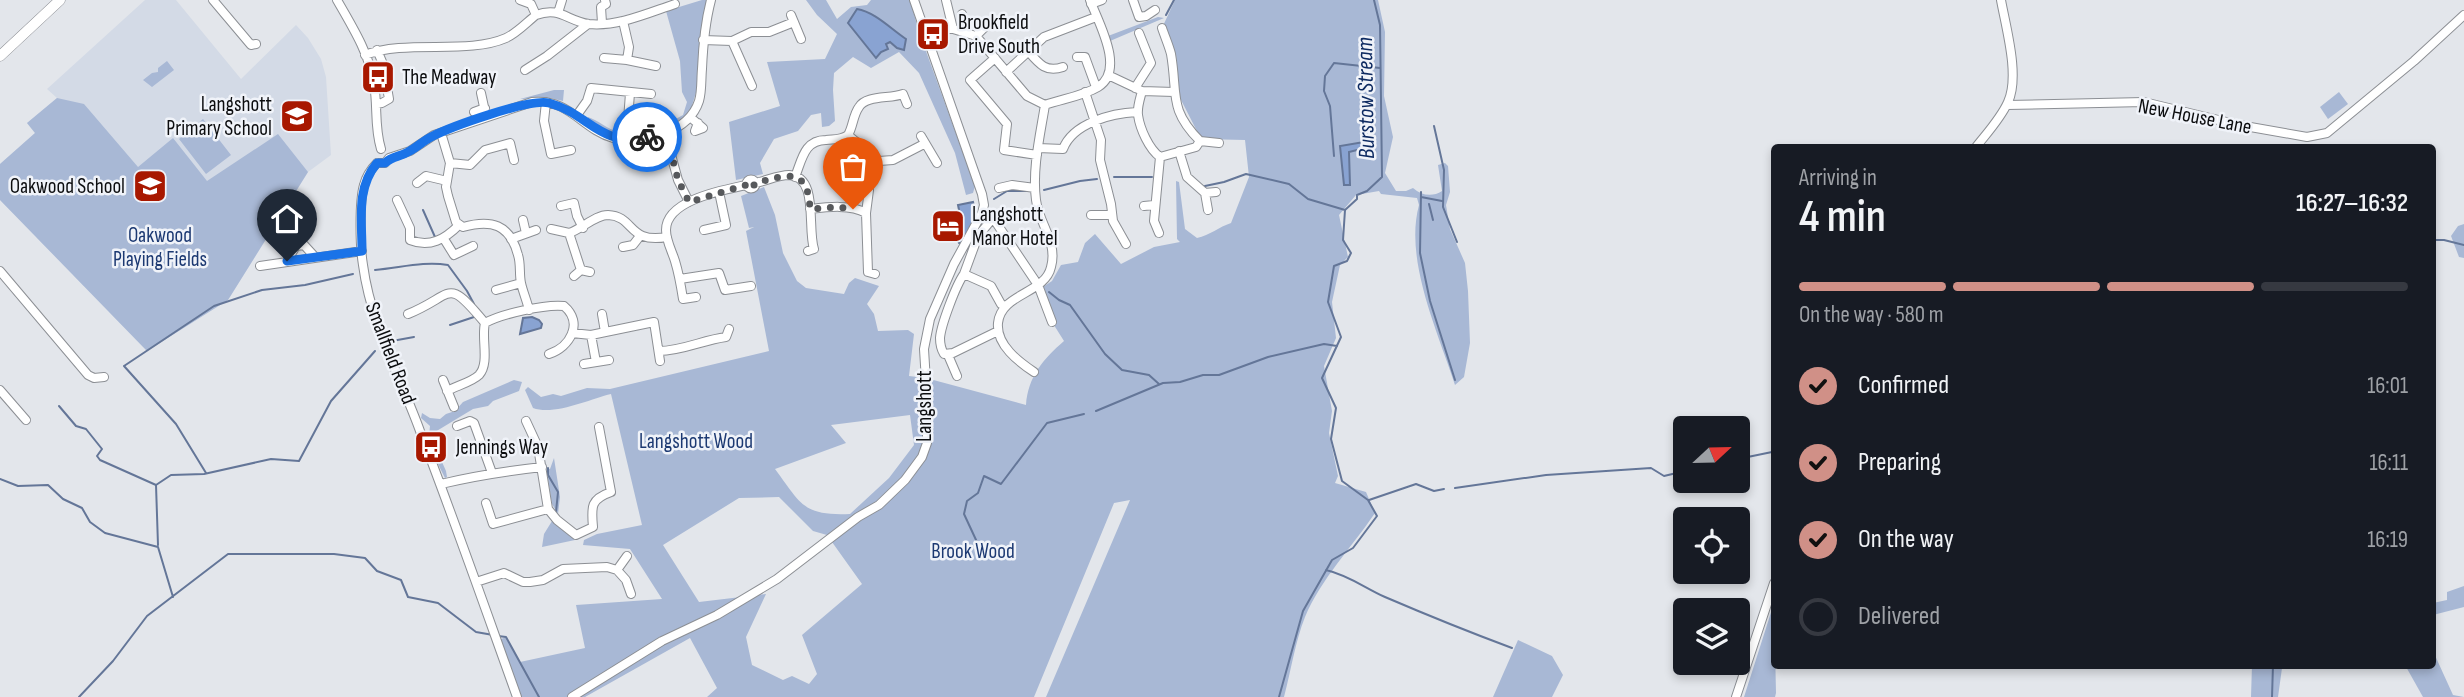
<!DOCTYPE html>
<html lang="en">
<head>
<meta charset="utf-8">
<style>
  body { margin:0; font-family:"Sofia Sans Condensed",sans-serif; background:#242831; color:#f1f3f6; height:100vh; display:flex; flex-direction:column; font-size:26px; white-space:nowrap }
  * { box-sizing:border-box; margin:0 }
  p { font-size:23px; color:#9ea1a6 }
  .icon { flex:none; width:38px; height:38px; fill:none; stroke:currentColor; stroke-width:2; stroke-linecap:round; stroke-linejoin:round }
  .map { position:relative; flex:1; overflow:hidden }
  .sheet { position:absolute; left:1771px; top:144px; width:665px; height:525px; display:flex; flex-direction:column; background:#171b24; border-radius:7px; box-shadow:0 4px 10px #0003 }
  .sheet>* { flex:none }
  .needle { width:46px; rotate:68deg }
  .tools { position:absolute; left:1673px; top:416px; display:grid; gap:14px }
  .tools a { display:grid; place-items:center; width:77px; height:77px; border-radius:7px; background:#171b24; box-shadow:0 4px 10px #0003; font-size:35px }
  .pin { position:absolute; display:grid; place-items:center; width:60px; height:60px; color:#fff; margin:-72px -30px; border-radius:50% 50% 50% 0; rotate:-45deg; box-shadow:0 0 7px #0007 }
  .pin .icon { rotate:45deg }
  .courier { position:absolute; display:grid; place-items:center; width:70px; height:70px; margin:-35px; border:5px solid #1a73e8; border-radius:50%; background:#fff; color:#222; box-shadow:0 2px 9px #0007 }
  .head em { font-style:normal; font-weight:600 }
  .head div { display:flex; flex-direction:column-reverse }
  .head { display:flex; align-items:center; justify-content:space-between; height:119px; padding:0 28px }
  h1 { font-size:46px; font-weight:600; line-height:52px }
  .bar { display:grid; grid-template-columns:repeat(4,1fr); gap:10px 7px; align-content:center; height:84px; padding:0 28px }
  .bar i { height:9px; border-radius:5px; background:#363941 }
  .bar .active { background:#d09087 }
  .bar p { grid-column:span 4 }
  ol { padding:0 28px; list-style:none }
  li { display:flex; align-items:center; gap:21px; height:77px }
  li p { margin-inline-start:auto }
  li .icon { padding:7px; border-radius:50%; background:#d09087; color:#111; stroke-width:4 }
  li:last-child { color:#9ea1a6 }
  li i { width:38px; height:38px; border:4px solid #363941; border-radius:50% }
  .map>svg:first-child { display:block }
  .built { fill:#d3dae6 }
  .green { fill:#a8b8d5; fill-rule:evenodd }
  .water { fill:#89a3d2; stroke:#647698; stroke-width:2 }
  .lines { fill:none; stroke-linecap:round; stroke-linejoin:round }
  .stream { stroke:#647698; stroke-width:2 }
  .minor-casing { stroke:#8c8f94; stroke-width:10 }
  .major-casing { stroke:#8c8f94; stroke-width:11 }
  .minor { stroke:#fff; stroke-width:8 }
  .major { stroke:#fff; stroke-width:10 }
  .done { stroke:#57595c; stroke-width:7; stroke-dasharray:0 12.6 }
  .route { stroke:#1a73e8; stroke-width:9 }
  .labels { text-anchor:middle; stroke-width:5; stroke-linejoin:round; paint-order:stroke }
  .poi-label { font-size:21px; fill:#0c0d0f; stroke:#f0f3f9; text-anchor:start }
  .street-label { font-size:21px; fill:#0c0d0f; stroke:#f0f3f9 }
  .park-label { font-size:21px; fill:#1c3972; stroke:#f0f3f9 }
  .water-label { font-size:23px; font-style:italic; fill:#0d2a61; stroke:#f0f3f9 }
</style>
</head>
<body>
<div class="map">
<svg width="2464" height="697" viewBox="0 0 2464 697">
  <rect width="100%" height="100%" fill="#e3e6eb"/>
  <path class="built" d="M145,0H176L241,79L296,25L308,38L321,59L326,77L331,155L308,172L228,300L147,351L0,200V164L35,133L27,123L57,98L47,89Z"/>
  <path class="green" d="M702,0H708L700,37L698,86L690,112L671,129L638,136L615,135L588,120V117C598,120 607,129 618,132C634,136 652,129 667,124L668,120H674L683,115L687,102L682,92L680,61L666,11Z
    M806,0H826L837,19L851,7L867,5L871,0H910L919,32L975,186L973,193L966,195L955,153L919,73L899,52L871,68L853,57L834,73L833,90L835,121L829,126L822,127L821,113L811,115L798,131L774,139L760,163L763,174L736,180L729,122L780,106L767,62L825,59L837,34L817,15Z
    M1175,0H1378L1385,32L1384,96L1393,137L1385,173L1396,191H1406L1413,188C1422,196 1433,197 1442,191L1438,165L1445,163L1448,166L1450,192L1446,205L1450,229L1465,263L1468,291L1470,343L1464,377L1455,385C1438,332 1404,260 1419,205L1417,198L1381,194L1379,191L1356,195L1339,215L1348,257L1340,265L1332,302L1336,338L1324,366L1332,411L1329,433L1338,476L1335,483L1366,492L1375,513C1352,547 1321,579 1305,617C1295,642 1291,671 1284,697H1046L1130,500L1114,503L1034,697H707L717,688L690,638L585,697H517L496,641L506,637L520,662L585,648L576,605L662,599L630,549L583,545L584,540L597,534L642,525L611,394C590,399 554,416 533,408L525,390L528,387L541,397L553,394L561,396L587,388L610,389L769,351L746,231L754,227L749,228L741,196L764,187L775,215L783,253L797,281L806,288L844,294L849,283L855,278L879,286L867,304L874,314L878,331L908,330L914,334L909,376L926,378L1026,405C1028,377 1043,359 1064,341L1052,322L1040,289L1052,281L1061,265L1078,262L1085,243L1095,234L1121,264L1154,247L1180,242L1177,239L1176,181L1179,182L1185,229L1197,238C1210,235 1219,227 1231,223L1249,177L1245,140L1201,139L1178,94L1176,54L1162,28ZM910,415L914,445L889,478L850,514C803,516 801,504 775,469L846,443L831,425ZM779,497L813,531L827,535L862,584L802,635L817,674L809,684L792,676L783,680L752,665L746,637L766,594L699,602L663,545L739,498Z
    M1158,17L1164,18L1110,41L1108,36Z
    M167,61L174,70L152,87L143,80L152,73L158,72V68Z
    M554,90H564L563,101L550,98L520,99Z
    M2339,92L2348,104L2328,119L2320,107Z
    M57,98L84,104L138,167L173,138L207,181L278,134L308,172L228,300L147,351L0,200V164L35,133L27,123Z
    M203,119L231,155L206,174L179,139Z
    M2464,224V258L2459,257L2451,236L2458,226Z
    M514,380L522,382L519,391L493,401L488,406L473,409L430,435L446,471L447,477L445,478L428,444L430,426L421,418L422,413L430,418L440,419L446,414L455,411L463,402Z
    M554,458L560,497L558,514L552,504L545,461L547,468L550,469Z
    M552,521L575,540L542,547L544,534Z
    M2464,586V607L2433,615V603L2447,600V592Z
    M1774,603L1776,693L1775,697H1744Z
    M1518,640L1552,656L1563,675L1552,697H1493Z
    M2433,651L2453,695L2464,697H2423L2405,665H2432Z
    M2252,665H2280L2282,668L2278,697H2251Z"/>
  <path class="water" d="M857,9C875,12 891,29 906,39L904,50L897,48L890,42L886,44L888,49L881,52L876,58L848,23Z
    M1370,141L1369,147L1349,152L1350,185H1344L1340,146Z
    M973,202L976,216L963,244L959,243L957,239C964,229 960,215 958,205Z
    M532,317L539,320L542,324L541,328L520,334L523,318Z"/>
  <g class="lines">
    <path class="stream" d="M1166,15L1174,0
      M1334,63L1325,76L1324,91L1330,106L1334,156
      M1334,63L1380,68
      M1434,126L1444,170L1443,207L1457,242
      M1114,177H1152
      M1205,186L1224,182L1246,174L1289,184L1308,199L1345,210
      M1044,190L1080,181L1097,179
      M1421,192L1420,253L1430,301L1455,380
      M1421,197L1442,201
      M994,199L1007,191H1026
      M1429,204L1433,220
      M423,210L435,237
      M2432,240H2444L2464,245
      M375,270C400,268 423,261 448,265L467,291L474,304
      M1049,292L1059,300L1070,305L1105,354L1122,370L1149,375L1159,384
      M450,325L474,317
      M392,341L414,337
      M59,406L76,426L86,429L102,449L97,456L100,460L156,485L158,545
      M1096,411L1163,383L1180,382L1203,375H1219L1268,357L1324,344L1337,346
      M1738,459L1772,452L1774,445
      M548,468V475L558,492L556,512
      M206,473L176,424L124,366L214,306L262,290L305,285L353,274
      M0,479L18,486L48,485L63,499L82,508L90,522L105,533L158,547L173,597
      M156,485L171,475L204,474L271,459L299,461L331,401L375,351
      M1455,488L1546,475L1651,468L1664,476L1685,471
      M1369,500L1416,484L1434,491L1444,489
      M977,542L964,514L967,501L978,493L984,476L1001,484L1047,423L1084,414
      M1326,570C1348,575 1365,588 1385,597C1427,615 1469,632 1512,648
      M498,636L506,637L539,697
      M79,697L113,661L147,616L228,554H334L365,558L377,571L401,580L408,597L438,603L476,632L493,635
      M1279,697L1303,611L1332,560L1353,548L1377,516L1368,500L1342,481L1331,439L1336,408L1322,378L1341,337L1328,302L1334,266L1347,261L1351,253L1343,240L1345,210L1357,199V195L1367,191L1382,177L1380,25L1374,0
      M2272,697L2273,665"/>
    <g class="minor-casing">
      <path id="minor" d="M213,0L251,45L256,44
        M337,0C352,26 370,55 374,84C378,107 374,126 381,149
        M520,0L531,4L536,15C560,6 567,21 589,24C617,27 648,13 675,4
        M946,0L953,29
        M1133,0L1139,17L1146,16L1155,10
        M1091,4L1102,0
        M558,13L562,0
        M962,14L968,33
        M791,15L801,39
        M623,21L629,47L627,60
        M602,23L601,7L606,4L605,0
        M1162,28C1165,37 1169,46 1171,54C1178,94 1168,109 1200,141
        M942,29H953L976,36
        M976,36L1027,96L1045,105C1062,99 1083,96 1098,87C1126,70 1098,22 1090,0
        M976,36L985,27
        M703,40L732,41L751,32H769L794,22
        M732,41L752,86
        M1028,51C1039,64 1046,73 1063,67
        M365,55C407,39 467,55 506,38C517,33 526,23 536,15
        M1077,57H1085L1096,87
        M604,58L627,60L656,66
        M995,58L970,80L1007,124L1004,150L1037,155
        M525,70L547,56L588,24
        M1006,72L1044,37L1096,17
        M1108,75L1142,91L1174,92
        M1135,88L1151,63L1139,33
        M1142,91C1140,99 1137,107 1138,115C1140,129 1149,149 1160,157L1154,221L1159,233
        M1085,92L1101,140L1100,160L1111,204L1113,221L1126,244
        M481,93L486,116
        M546,102L544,121L551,154L571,150
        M376,104L382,103L389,99L383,64L377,50
        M2007,105L2144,102L2239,125L2307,137L2327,133L2414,61L2464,15
        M474,112L485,108
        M577,115L587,101L591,88L651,94
        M690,117L703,128L695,131L698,123
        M628,120L630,93
        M441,133L450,163L446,187L448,196L456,222L463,227C491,219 510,224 518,255C521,264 519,274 521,283C523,292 527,301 529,310
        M665,133L678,180L689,202
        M848,135L879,161L893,160L924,144
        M921,136L937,163
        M1976,147C1987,133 2001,118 2008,102C2020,76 2006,28 2001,0
        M1038,148L1063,149C1073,123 1112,113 1137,112
        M1179,151L1187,177L1205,193L1208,210
        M1160,157L1196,147L1200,141L1219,143
        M377,163C371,169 366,177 364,185C359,202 360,247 363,265C371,325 400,376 420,431C454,519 485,608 517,697
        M377,163H385L389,158L410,151L434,135L532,102C569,98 582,129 613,138C643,146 689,132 699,101C702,91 701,79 702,69C703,45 705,23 711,0
        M450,163L470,165L485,150L510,143L514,160
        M795,177C802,160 804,140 826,140C835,139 841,140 848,135C853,127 853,115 859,107C866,95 890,99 903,94L907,104
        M746.5 184a4.5 4.5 0 1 1 9 0a4.5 4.5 0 1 1-9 0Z
        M417,183L426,176L447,181
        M755,183C766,181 778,175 789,175C819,176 807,228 814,249L808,251
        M999,188L1012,185L1035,188
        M1205,193L1216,192
        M397,200L410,228V240C430,248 445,239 459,225
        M561,206L574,203L577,216L583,228
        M1144,206L1154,205
        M810,209C827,207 851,204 866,213L868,272L875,274
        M866,213L869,190
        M1091,215H1112
        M523,220L526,233
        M551,229L569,233
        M704,230L726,225L719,192
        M569,233C582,229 595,215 608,215C635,216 627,244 667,237
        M569,233L581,270
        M444,239L454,255L473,246
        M511,239L536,230
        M623,247L633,245L640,236
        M287,261L296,246L304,245L315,257
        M260,266L362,251
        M0,271L88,375L94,378L104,377
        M964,274L978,236L993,218L1038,285L1052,322
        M574,276L581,270L590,272
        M680,279L719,273L725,290L751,286
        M496,290L521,283
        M696,297L683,299C681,286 679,274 675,261C672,251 666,241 666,230C666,200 723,190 746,185
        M408,314C455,295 445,275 485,323
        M602,314L605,332
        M998,331L953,353L944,354C941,349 940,343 940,338C941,325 956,285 964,274L991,286L1001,304L1005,306
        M572,333L591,335L654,322L660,361
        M591,335L596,362
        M659,351C682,351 703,340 726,337L729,329
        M948,355L957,376
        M584,364L609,360
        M1034,372C1019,362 996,345 998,323C1001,293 1045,294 1051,267C1058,242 1039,224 1036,200C1032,169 1040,136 1045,105
        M443,380L454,407
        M0,390L26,420
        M447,391C456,386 472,382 479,375C490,363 481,338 485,323C501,314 545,304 564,306C584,323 570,347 549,354
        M526,421L538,447L548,509L557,520L576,535L593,527C591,506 591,499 611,492L599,427
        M457,426L470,421L474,423L492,473
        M441,484C474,476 507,471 542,467
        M486,503L493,524L548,509
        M617,570L627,556
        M476,582L504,573L523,582H530L543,580L563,569L607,567L617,570L626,580L631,594
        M572,697L662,641L717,615L777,579L858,517L879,505L905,480L922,457L927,443V398L924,349L930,319L954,264L982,213L984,205L982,194L914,0
        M1736,697L1774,583"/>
    </g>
    <g class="major-casing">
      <path id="major" d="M0,56L60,0"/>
    </g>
    <use href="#minor" class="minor"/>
    <use href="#major" class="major"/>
  </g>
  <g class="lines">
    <path class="done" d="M647,137L666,133L678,180L689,202L746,185L752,189L755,183C787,175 808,166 810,209L837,207L853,209"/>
    <path class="route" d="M287,261L362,251C362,220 356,188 377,163H385C392,156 400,157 408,152C416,148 423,141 431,137C450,127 530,98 549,103C590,114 598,147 647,137"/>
  </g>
  <defs>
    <g id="bus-square" transform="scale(1.75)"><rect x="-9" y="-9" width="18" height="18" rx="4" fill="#a81800" stroke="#f0f3f9"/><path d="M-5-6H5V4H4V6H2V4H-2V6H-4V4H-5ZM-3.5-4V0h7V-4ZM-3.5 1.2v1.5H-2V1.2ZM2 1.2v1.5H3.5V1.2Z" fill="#fff"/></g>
    <g id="school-square" transform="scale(1.75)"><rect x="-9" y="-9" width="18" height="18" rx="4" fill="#a81800" stroke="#f0f3f9"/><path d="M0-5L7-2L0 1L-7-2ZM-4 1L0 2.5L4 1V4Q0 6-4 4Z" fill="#fff"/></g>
    <g id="hotel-square" transform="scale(1.75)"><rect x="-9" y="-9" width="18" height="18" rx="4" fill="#a81800" stroke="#f0f3f9"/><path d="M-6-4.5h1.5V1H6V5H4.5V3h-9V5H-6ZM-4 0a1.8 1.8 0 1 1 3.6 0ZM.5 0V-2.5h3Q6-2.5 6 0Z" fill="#fff"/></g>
  </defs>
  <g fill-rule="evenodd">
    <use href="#bus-square" x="933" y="34"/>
    <use href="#bus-square" x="378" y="77"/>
    <use href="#school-square" x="297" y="116"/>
    <use href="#school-square" x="150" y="186"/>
    <use href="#hotel-square" x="948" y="226"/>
    <use href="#bus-square" x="431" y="447"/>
  </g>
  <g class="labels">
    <g class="poi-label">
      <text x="958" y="29">Brookfield<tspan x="958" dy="24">Drive South</tspan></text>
      <text x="402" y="84">The Meadway</text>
      <text x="272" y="111" text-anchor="end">Langshott<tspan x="272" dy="24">Primary School</tspan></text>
      <text x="125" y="193" text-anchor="end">Oakwood School</text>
      <text x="972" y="221">Langshott<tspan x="972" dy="24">Manor Hotel</tspan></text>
      <text x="456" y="454">Jennings Way</text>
    </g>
    <g class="street-label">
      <text transform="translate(2195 116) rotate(11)" y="7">New House Lane</text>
      <text transform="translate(391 353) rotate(69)" y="7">Smallfield Road</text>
      <text transform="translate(924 406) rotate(-90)" y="7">Langshott</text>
    </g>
    <g class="park-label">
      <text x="160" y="242">Oakwood<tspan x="160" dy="24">Playing Fields</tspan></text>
      <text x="696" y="448">Langshott Wood</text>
      <text x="973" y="558">Brook Wood</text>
    </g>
    <g class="water-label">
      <text transform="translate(1365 98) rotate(-91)" y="8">Burstow Stream</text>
    </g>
  </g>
</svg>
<div class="tools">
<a><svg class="needle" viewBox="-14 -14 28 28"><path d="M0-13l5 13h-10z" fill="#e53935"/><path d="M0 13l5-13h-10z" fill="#9ea1a6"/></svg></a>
<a><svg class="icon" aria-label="locate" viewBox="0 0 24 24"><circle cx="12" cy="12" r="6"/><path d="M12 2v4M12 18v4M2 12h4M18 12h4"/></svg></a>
<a><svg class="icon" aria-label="layers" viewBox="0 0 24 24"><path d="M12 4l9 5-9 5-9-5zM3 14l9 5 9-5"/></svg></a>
</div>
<div class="pin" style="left:853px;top:209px;background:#ea580c"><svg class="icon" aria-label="bag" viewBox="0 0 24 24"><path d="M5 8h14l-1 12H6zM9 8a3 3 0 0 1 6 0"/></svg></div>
<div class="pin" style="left:287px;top:261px;background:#1f2937"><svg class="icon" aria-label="home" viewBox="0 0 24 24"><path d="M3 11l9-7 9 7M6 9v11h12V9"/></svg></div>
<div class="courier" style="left:647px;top:137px"><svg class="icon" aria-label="bike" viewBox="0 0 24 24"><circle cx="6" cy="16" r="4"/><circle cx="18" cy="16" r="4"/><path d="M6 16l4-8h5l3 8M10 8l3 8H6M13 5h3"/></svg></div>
<section class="sheet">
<div class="head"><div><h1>4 min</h1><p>Arriving in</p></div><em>16:27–16:32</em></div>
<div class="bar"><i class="active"></i><i class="active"></i><i class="active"></i><i></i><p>On the way · 580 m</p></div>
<ol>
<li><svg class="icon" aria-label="check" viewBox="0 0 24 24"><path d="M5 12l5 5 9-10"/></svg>Confirmed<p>16:01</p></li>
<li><svg class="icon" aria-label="check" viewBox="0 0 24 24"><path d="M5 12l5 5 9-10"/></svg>Preparing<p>16:11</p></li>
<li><svg class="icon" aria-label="check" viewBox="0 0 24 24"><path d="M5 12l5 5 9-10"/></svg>On the way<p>16:19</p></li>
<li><i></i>Delivered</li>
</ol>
</section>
</div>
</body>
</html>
